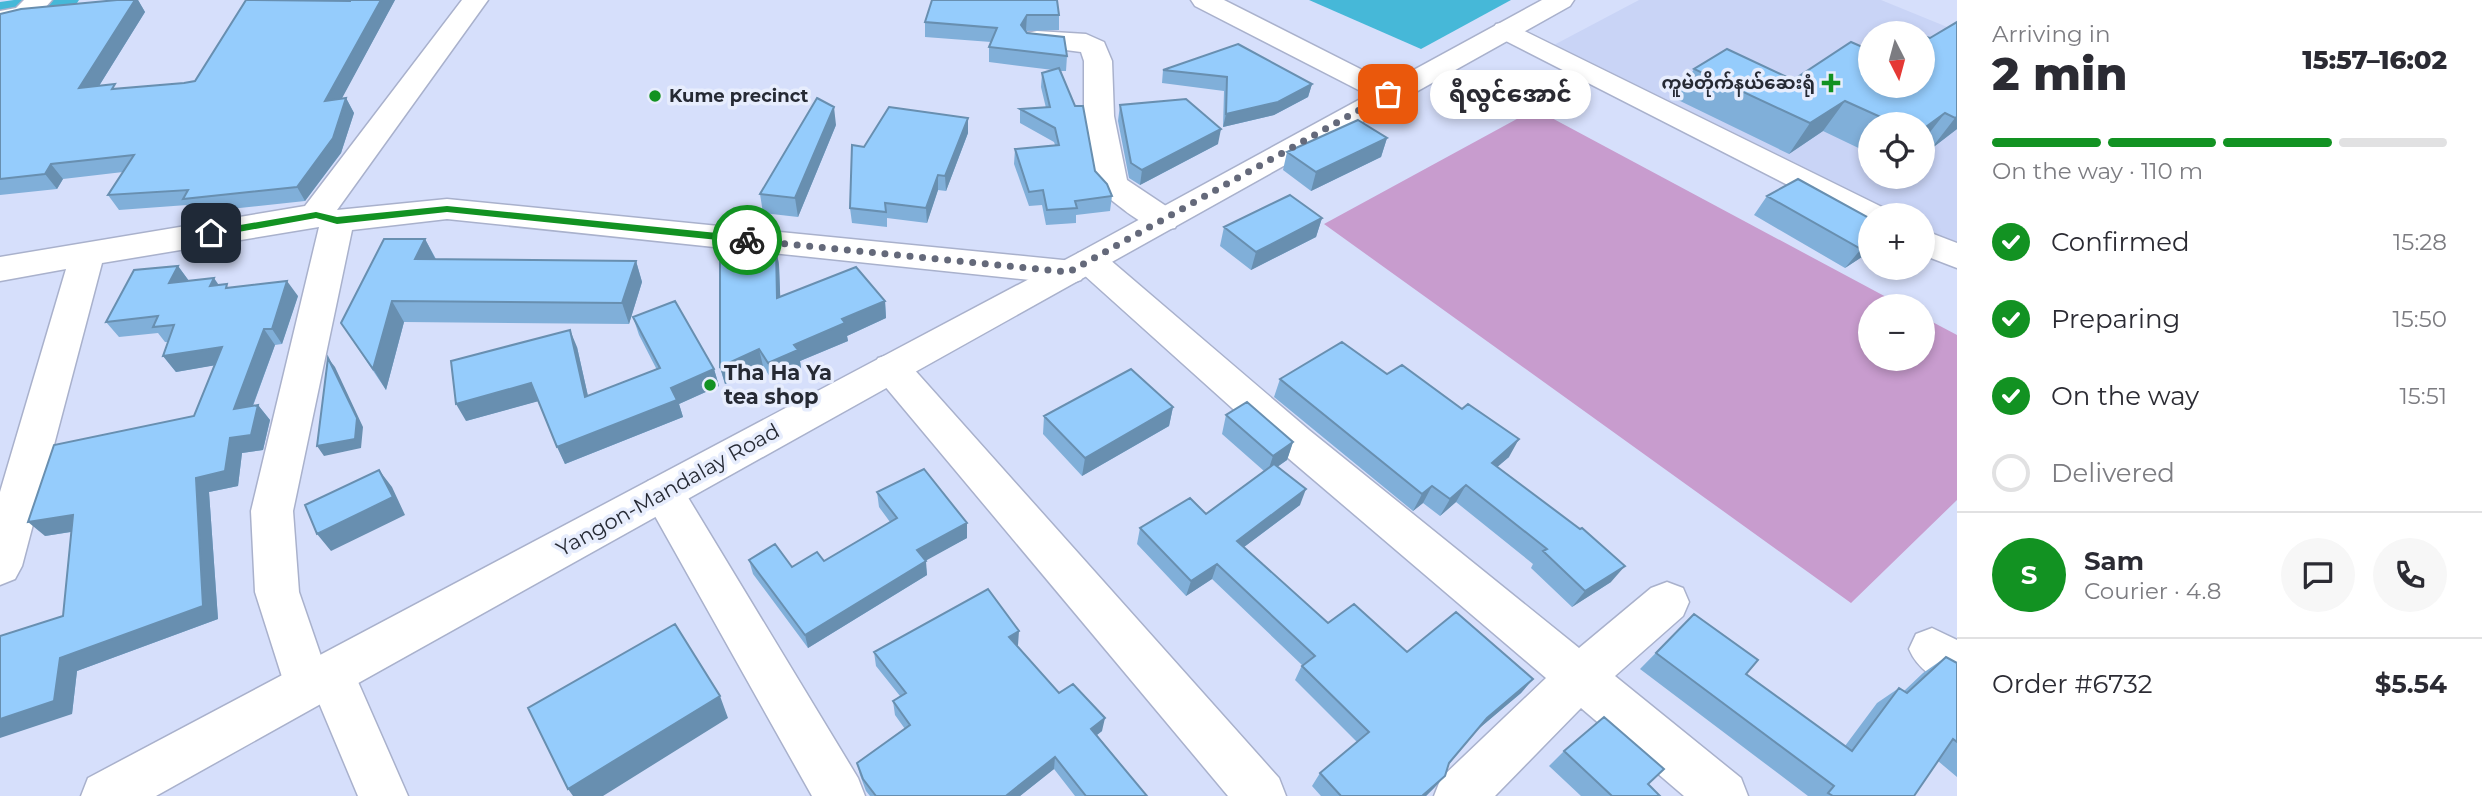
<!DOCTYPE html>
<html lang="en">
<head>
<meta charset="utf-8">
<style>
  body { margin:0; font-family:Montserrat,"Noto Sans Myanmar",sans-serif; background:#f7f7f7; color:#2b2b33; height:100vh; display:flex; flex-direction:column; font-size:26px; white-space:nowrap }
  * { box-sizing:border-box; margin:0 }
  p { font-size:23px; color:#7c7c81 }
  .icon { flex:none; width:38px; height:38px; fill:none; stroke:currentColor; stroke-width:2; stroke-linecap:round; stroke-linejoin:round }
  .map { position:relative; flex:1; overflow:hidden }
  .sheet { display:flex; flex-direction:column; background:#fff; width:525px }
  .sheet>* { flex:none }
  .needle { width:46px; rotate:174deg }
  .controls { position:absolute; left:1858px; top:21px; display:grid; gap:14px }
  .controls a { display:grid; place-items:center; width:77px; height:77px; border-radius:50%; background:#fff; box-shadow:0 4px 10px #0003; font-size:35px }
  .pin { position:absolute; display:grid; place-items:center; width:60px; height:60px; color:#fff; margin:-30px; border-radius:14px; box-shadow:0 4px 10px #0006 }
  .courier { position:absolute; display:grid; place-items:center; width:70px; height:70px; margin:-35px; border:5px solid #129222; border-radius:50%; background:#fff; color:#222; box-shadow:0 2px 9px #0007 }
  .bubble { position:absolute; height:49px; border-radius:24px; background:#fff; box-shadow:0 4px 10px #0003; font-size:23px; font-weight:800; line-height:49px; text-align:center }
  .headline em { font-style:normal; font-weight:800 }
  .headline div { display:flex; flex-direction:column-reverse }
  .headline { display:flex; align-items:center; justify-content:space-between; height:119px; padding:0 35px }
  h1 { font-size:46px; font-weight:800; line-height:52px }
  .bar { display:grid; grid-template-columns:repeat(4,1fr); gap:10px 7px; align-content:center; height:84px; padding:0 35px }
  .bar i { height:9px; border-radius:5px; background:#e1e1e2 }
  .bar .current { background:#129222 }
  .bar p { grid-column:span 4 }
  .line { display:flex; align-items:center; gap:18px; padding:0 35px; border-top:2px solid #e1e1e2 }
  .line div { flex:1 }
  .round { display:grid; place-items:center; flex:none; width:74px; height:74px; border-radius:37px; background:#f7f7f7 }
  ol { padding:0 35px; list-style:none }
  li { display:flex; align-items:center; gap:21px; height:77px }
  li p { margin-inline-start:auto }
  li .icon { padding:7px; border-radius:50%; background:#129222; color:#fff; stroke-width:4 }
  li:last-child { color:#7c7c81 }
  li i { width:38px; height:38px; border:4px solid #e1e1e2; border-radius:50% }
  main { display:flex; flex:1; min-height:0 }
  .map>svg:first-child { display:block }
  .built { fill:#c9d4f6; fill-rule:evenodd }
  .green { fill:#c89cce }
  .water { fill:#46b8d8 }
  .lines { fill:none; stroke-linecap:round; stroke-linejoin:round }
  .canal { fill:#46b8d8; fill-rule:evenodd }
  .minor-casing { stroke:#a9b1cc; stroke-width:3 }
  .highway-casing { stroke:#a9b1cc; stroke-width:3 }
  .minor { fill:#fff; fill-rule:evenodd }
  .highway { fill:#fff; fill-rule:evenodd }
  .wall { fill:#80afd9 }
  .shaded-wall { fill:#688fb0 }
  .building { fill:#95ccfc; stroke:#688fb0; stroke-width:2 }
  .route { fill:#129222 }
  .done { stroke:#64697a; stroke-width:7; stroke-dasharray:0 12.6 }
  .poi-dot { fill:#129222; stroke:#e7edfd; stroke-width:2.5 }
  .labels { text-anchor:middle; stroke-width:7; stroke-linejoin:round; paint-order:stroke }
  .far-poi-label { font-size:18px; font-weight:bold; fill:#262a34; stroke:#e7edfd; text-anchor:end }
  .poi-label { font-size:21px; font-weight:bold; fill:#262a34; stroke:#e7edfd; text-anchor:start }
  .street-label { font-size:21px; fill:#262a34; stroke:#e7edfd }
</style>
</head>
<body>
<main>
<div class="map">
<svg width="1957" height="796" viewBox="0 0 1957 796">
  <rect width="100%" height="100%" fill="#d6dffb"/>
  <path class="built" d="M1639,0H1881L1957,31V245L1923,229V215H1896L1552,46ZM1871,33H1923V86H1871ZM1871,124H1923V177H1871Z"/>
  <path class="green" d="M1535,109L1903,306H1871V359H1923V317L1957,335V500L1851,603L1324,224Z"/>
  <path class="water" d="M1309,0H1511L1421,49Z"/>
  <g class="lines">
    <path class="canal" d="M14,0H79L75,6L66,8L0,18V2Z"/>
    <g class="minor-casing">
      <path id="minor" d="M24,0H52L34,20L0,27V11L16,8Z
        M462,0H488L337,210L447,199L1073,261L1078,253L1090,250L1102,253L1309,430L1579,648L1651,588L1667,582L1683,588L1689,602L1683,616L1615,676L1741,778L1748,796H1684L1581,708L1495,796H1434L1441,778L1546,678L1281,452L1084,275L1081,280L1069,284L447,219L352,230L293,511L299,592L321,656L331,652L348,659L408,796H358L319,703L307,708L290,702L255,592L251,511L319,227L102,263L22,566L15,579L0,585V492L66,269L0,281V257L305,206Z
        M1191,0H1224L1398,88L1403,94L1398,100L1388,103L1378,100L1195,6Z
        M1506,22L1884,208L1888,215H1871V225L1860,222L1496,36L1492,30L1496,24Z
        M1037,31L1086,34L1104,42L1112,61L1114,116L1127,180L1175,212L1179,220L1175,228C1148,235 1122,207 1101,192L1096,185L1084,116V61L1081,52L1027,45L1023,39L1027,33Z
        M1923,230L1957,243V268L1923,255Z
        M891,354L904,358L1279,778L1286,796H1228L878,378L872,368L878,358Z
        M663,476L678,481L858,778L865,796H812L642,493L648,481Z
        M1932,628L1957,640V689C1936,680 1918,670 1909,649L1916,634Z"/>
    </g>
    <g class="highway-casing">
      <path id="highway" d="M1542,0H1574L1570,6L156,796H81L88,778L1078,253Z"/>
    </g>
    <use href="#minor" class="minor"/>
    <use href="#highway" class="highway"/>
  </g>
  <path class="wall" d="M117,0H138L145,12L99,86L118,89L184,83L195,81L350,1L395,0L341,99L346,98L354,113L341,153L305,201L193,213L187,205L119,210L108,195L123,172L63,179L57,189L0,195V14Z
    M932,0L1059,15V30L1026,31L1067,56L1066,71H1060L1095,171L1112,196L1110,211L1076,215V223L1046,225L1042,205L1029,206L1014,164L1015,149L1055,145L1054,142L1020,123V109L1046,108L1041,87L1042,73L1053,70L989,62V47L991,42L925,37V22Z
    M1957,22V129L1931,149L1923,145V124H1871V154L1823,131L1789,154L1676,99L1694,69L1793,80L1869,50L1930,38Z
    M1163,70L1312,84L1308,97L1274,115L1223,127L1224,91L1162,83Z
    M1120,105L1218,144L1140,185L1129,178L1118,121Z
    M968,118V133L946,191L938,190L927,223L887,218V227L852,223L850,208L864,147Z
    M836,125L798,217L763,213L760,194Z
    M1387,138L1381,157L1311,191L1283,170L1287,152Z
    M1767,196L1871,219V251L1845,268L1754,215Z
    M1322,218L1316,237L1251,270L1220,246L1224,227Z
    M425,239L436,259L636,261L642,282L629,324L404,322L386,390L341,323Z
    M776,248L779,265L780,297L885,301L886,318L847,336L848,341L800,361L801,368L772,380L763,366L725,384L720,367Z
    M178,266L189,281L229,288L298,296L282,344L275,345L253,406L258,405L270,420L263,450L242,453L238,486L209,492L218,619L77,671L72,714L63,616L71,532L45,536L194,416L215,365L176,372L163,356L168,342H165L158,333L119,337L106,322Z
    M633,317L714,369L719,386L679,404L683,417L565,464L538,401L466,421L577,347L588,396L657,370L639,335Z
    M1387,374L1509,457L1497,467L1611,582L1572,607L1531,568L1533,564L1456,502L1440,516L1423,503L1413,511L1274,397L1280,379Z
    M1173,407L1169,426L1082,476L1043,434L1044,416Z
    M1226,415L1293,442L1287,460L1277,467L1300,505L1244,547L1328,623L1407,652L1533,679L1521,693L1476,731L1449,764L1445,776L1434,788L1426,796H1321L1312,786L1320,773L1357,742L1295,680L1302,665L1212,579L1186,596L1137,544L1140,528L1206,514L1264,471L1222,434Z
    M877,492L967,538L925,560L927,575L808,648L753,574L749,560L792,567L824,561L890,522L879,507Z
    M1694,614L1746,674L1845,746L1877,703L1899,688L1904,691L1923,673L1946,657L1957,663V777L1938,761L1914,796H1808L1640,669Z
    M1018,645L1017,646L1059,693L1102,731L1097,735L1147,796H1075L1054,769L1020,796H870L866,791L860,775L857,763L905,729L895,715L893,701L900,696L876,666L874,652Z
    M1564,751L1648,784L1660,796H1581L1549,766Z"/>
  <path class="shaded-wall" d="M135,0H138L145,12L89,102L79,88Z
    M381,0H395L333,115L325,101Z
    M1027,15L1026,30L1021,40V25Z
    M1312,84L1308,97L1274,115L1223,127L1226,114Z
    M346,98L354,113L341,153L305,201L297,187Z
    M1845,101L1823,131L1789,154L1810,123Z
    M834,107L836,125L798,217L795,198Z
    M1945,113L1923,141V129Z
    M1957,117V129L1931,149L1955,118Z
    M968,118V133L946,191L945,176Z
    M1221,129L1218,144L1140,185L1142,170Z
    M1387,138L1381,157L1311,191L1316,172Z
    M51,164L63,179L57,189L45,174Z
    M938,175V190L927,223L926,208Z
    M1322,218L1316,237L1251,270L1256,252Z
    M425,239L436,260L415,259Z
    M1871,243V251L1845,268L1861,249Z
    M776,248L779,265L781,315L777,298Z
    M636,261L642,282L629,324L622,303Z
    M178,266L189,281L169,283Z
    M214,278L225,294L210,286Z
    M287,281L298,296L282,344L272,329Z
    M392,301L404,322L386,390L373,369Z
    M885,301L886,318L847,336L848,341L800,361L801,368L772,380L768,363L794,345L842,319Z
    M264,329L275,345L246,424L234,409Z
    M570,330L577,347L592,414L585,397Z
    M222,347L234,362L176,372L163,356Z
    M759,349L763,366L725,384L720,367Z
    M328,358L335,367L363,427L361,448L324,456L317,446Z
    M714,369L719,386L679,404L683,417L565,464L557,447L671,388Z
    M531,383L539,401L466,421L456,404Z
    M258,405L270,420L263,450L242,453L238,486L209,492L218,619L77,671L72,714L0,738V719L196,478Z
    M1173,407L1169,426L1082,476L1085,458Z
    M1519,439L1509,457L1482,480L1492,463Z
    M1293,442L1287,460L1267,474L1273,456Z
    M379,470L392,487L405,515L331,551L317,534Z
    M1466,485L1456,502L1440,516L1450,499Z
    M1432,486L1423,503L1413,511L1422,494Z
    M1306,489L1300,505L1232,556L1237,541Z
    M73,515L89,529L45,536L28,522Z
    M967,523V538L918,565L917,550Z
    M926,561L927,575L808,648L805,635Z
    M1217,564L1212,579L1186,596L1191,581Z
    M1625,566L1611,582L1572,607L1585,591Z
    M1019,631L1018,645L1008,651L1009,637Z
    M1533,679L1521,693L1476,731L1487,718Z
    M720,696L728,718L603,796H573L568,789Z
    M1105,718L1102,731L1089,741L1091,729Z
    M1055,757L1054,769L1020,796H1007Z
    M1445,776L1434,788L1426,796H1422Z"/>
  <path class="building" d="M117,0H135L79,88L115,84L112,89L184,83L195,81L246,0L350,1V0H381L325,101L346,98L333,138L297,187L183,199L188,190L108,195L134,155L51,164L45,174L0,179V14L21,9Z
    M932,0H1057L1059,15H1027L1021,25L1027,33L1064,37L1067,56L989,47L997,28L925,22Z
    M1957,22V117L1955,118L1945,113L1923,129V124H1896L1845,101L1810,123L1694,69L1727,49L1793,80L1851,42L1869,50L1871,49V86H1923V36L1930,38Z
    M1904,28L1917,33H1895Z
    M1238,44L1312,84L1278,102L1226,114L1227,77L1163,70Z
    M1059,68L1075,106H1083L1095,171L1107,184L1112,196L1075,201L1077,208L1047,210L1043,190L1029,192L1015,149L1059,145L1055,128L1020,109L1050,107L1042,73Z
    M817,98L834,107L795,198L760,194Z
    M1186,99L1221,129L1142,170L1131,163L1120,105Z
    M889,107L968,118L945,176L938,175L926,208L885,203L886,212L850,208L852,145L864,147Z
    M1358,120L1387,138L1316,172L1287,152Z
    M1798,179L1871,219V243L1861,249L1767,196Z
    M1290,195L1322,218L1256,252L1224,227Z
    M384,239H425L415,259L636,261L622,303L392,301L373,369L341,323Z
    M776,248L777,298L856,267L885,301L842,319L845,323L794,345L798,350L768,363L759,349L720,367V253Z
    M178,266L169,283L214,278L210,286L227,284L226,288L287,281L272,329H264L234,409L258,405L251,435L230,438L225,471L196,478L203,606L60,658L54,701L0,719V636L63,616L73,515L28,522L54,445L194,416L222,347L163,356L174,325L153,327L158,316L106,322L134,270Z
    M675,301L714,369L671,388L677,400L557,447L531,383L456,404L451,361L570,330L585,397L660,368L633,317Z
    M1342,342L1387,374L1402,365L1462,409L1468,404L1519,439L1492,463L1580,529L1582,528L1625,566L1585,591L1543,551L1547,549L1466,485L1450,499L1432,486L1422,494L1280,379Z
    M328,358L357,418L355,439L317,446Z
    M1131,369L1173,407L1085,458L1044,416Z
    M1247,402L1293,442L1273,456L1226,415Z
    M1274,464L1306,489L1237,541L1328,623L1354,604L1407,652L1456,612L1533,679L1487,718L1449,763L1445,776L1422,796H1341L1320,773L1369,732L1302,666L1315,656L1217,564L1191,581L1140,528L1190,498L1206,514Z
    M924,469L967,523L917,550L926,561L805,635L749,560L775,544L792,567L817,552L824,561L897,518L877,492Z
    M379,470L393,497L317,534L305,505Z
    M988,589L1019,631L1009,637L1059,693L1073,684L1105,718L1091,729L1147,796H1086L1055,757L1007,795L1008,796H876L863,779L857,763L910,725L893,701L906,693L874,652Z
    M1694,614L1758,660L1746,674L1852,751L1899,688L1907,693L1946,657L1957,663V742L1953,739L1914,796H1833L1828,793L1834,786L1656,653Z
    M675,624L720,696L568,789L528,708Z
    M1604,717L1664,769L1648,784L1660,796H1612L1564,751Z"/>
  <path class="route" d="M447,206L747,236L752,240L747,243L447,212L337,224L316,218L211,237L206,233L211,230L316,212L337,217Z"/>
  <g class="lines">
    <path class="done" d="M747,240L1069,272L1388,94"/>
  </g>
  <g class="poi-dot">
    <path d="M1827.5 72.5h7v7h7v7h-7v7h-7v-7h-7v-7h7z"/>
    <circle cx="655" cy="96" r="7"/>
    <circle cx="710" cy="385" r="7"/>
  </g>
  <g class="labels">
    <g class="far-poi-label">
      <text x="1815" y="89">ကူမဲတိုက်နယ်ဆေးရုံ</text>
      <text x="669" y="102" text-anchor="start">Kume precinct</text>
    </g>
    <g class="poi-label">
      <text x="724" y="380">Tha Ha Ya<tspan x="724" dy="24">tea shop</tspan></text>
    </g>
    <g class="street-label">
      <text transform="translate(668 490) rotate(-29)" y="7">Yangon-Mandalay Road</text>
    </g>
  </g>
</svg>
<div class="controls">
<a><svg class="needle" viewBox="-14 -14 28 28"><path d="M0-13l5 13h-10z" fill="#e53935"/><path d="M0 13l5-13h-10z" fill="#7c7c81"/></svg></a>
<a><svg class="icon" aria-label="locate" viewBox="0 0 24 24"><circle cx="12" cy="12" r="6"/><path d="M12 2v4M12 18v4M2 12h4M18 12h4"/></svg></a>
<a>+</a>
<a>−</a>
</div>
<div class="pin" style="left:1388px;top:94px;background:#ea580c"><svg class="icon" aria-label="bag" viewBox="0 0 24 24"><path d="M5 8h14l-1 12H6zM9 8a3 3 0 0 1 6 0"/></svg></div>
<div class="pin" style="left:211px;top:233px;background:#1f2937"><svg class="icon" aria-label="home" viewBox="0 0 24 24"><path d="M3 11l9-7 9 7M6 9v11h12V9"/></svg></div>
<div class="courier" style="left:747px;top:240px"><svg class="icon" aria-label="bike" viewBox="0 0 24 24"><circle cx="6" cy="16" r="4"/><circle cx="18" cy="16" r="4"/><path d="M6 16l4-8h5l3 8M10 8l3 8H6M13 5h3"/></svg></div>
<div class="bubble" style="left:1430px;top:70px;width:161px">ရီလွင်အောင်</div>
</div>
<section class="sheet">
<div class="headline"><div><h1>2 min</h1><p>Arriving in</p></div><em>15:57–16:02</em></div>
<div class="bar"><i class="current"></i><i class="current"></i><i class="current"></i><i></i><p>On the way · 110 m</p></div>
<ol>
<li><svg class="icon" aria-label="check" viewBox="0 0 24 24"><path d="M5 12l5 5 9-10"/></svg>Confirmed<p>15:28</p></li>
<li><svg class="icon" aria-label="check" viewBox="0 0 24 24"><path d="M5 12l5 5 9-10"/></svg>Preparing<p>15:50</p></li>
<li><svg class="icon" aria-label="check" viewBox="0 0 24 24"><path d="M5 12l5 5 9-10"/></svg>On the way<p>15:51</p></li>
<li><i></i>Delivered</li>
</ol>
<div class="line" style="height:126px"><b class="round" style="background:#129222;color:#fff">S</b><div><b>Sam</b><p>Courier · 4.8</p></div><a class="round"><svg class="icon" aria-label="chat" viewBox="0 0 24 24"><path d="M4 5h16v11H9l-5 4z"/></svg></a><a class="round"><svg class="icon" aria-label="phone" viewBox="0 0 24 24"><path d="M5 4h4l2 5-3 2q2 4 5 5l2-3 5 2v4C11 20 4 13 5 4z"/></svg></a></div>
<div class="line" style="height:91px"><div>Order #6732</div><b>$5.54</b></div>
</section>
</main>
</body>
</html>
